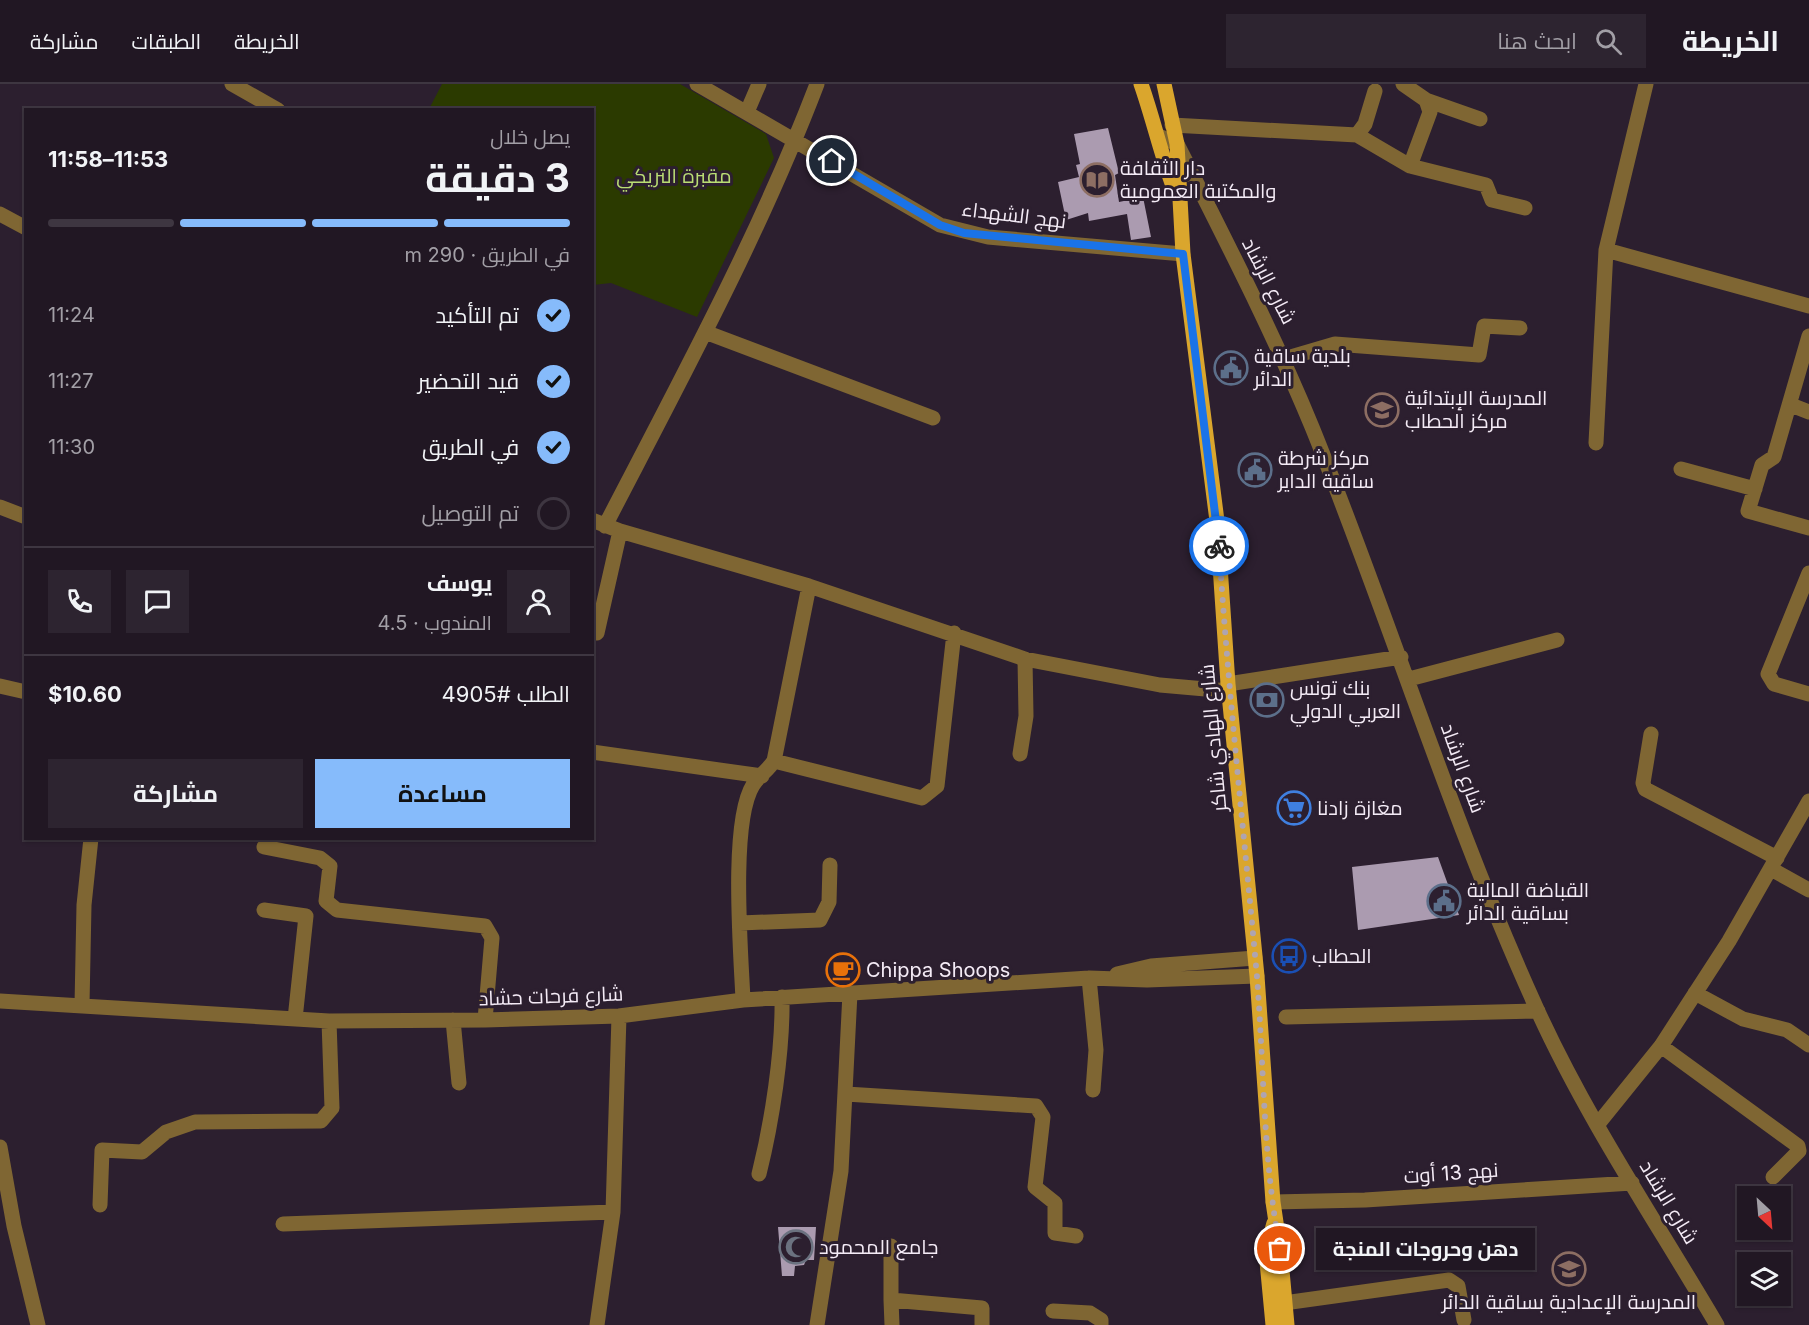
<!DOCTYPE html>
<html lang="ar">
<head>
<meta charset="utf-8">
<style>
  body { margin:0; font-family:Inter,Cairo,sans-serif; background:#2d2430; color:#f1f3f6; direction:rtl; height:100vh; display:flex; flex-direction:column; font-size:22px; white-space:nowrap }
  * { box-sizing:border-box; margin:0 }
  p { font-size:20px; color:#a29fa6 }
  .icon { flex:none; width:33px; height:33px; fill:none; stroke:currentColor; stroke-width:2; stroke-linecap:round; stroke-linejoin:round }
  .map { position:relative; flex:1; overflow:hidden; direction:ltr }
  .details { position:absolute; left:24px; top:24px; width:570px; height:732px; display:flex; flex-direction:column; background:#211723; border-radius:0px; box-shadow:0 2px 4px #0004,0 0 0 2px #3e3641; direction:rtl }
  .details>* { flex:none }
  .needle { width:39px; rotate:154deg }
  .fabs { position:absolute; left:1737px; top:1102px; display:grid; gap:12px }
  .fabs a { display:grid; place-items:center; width:54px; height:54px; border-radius:0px; background:#211723; box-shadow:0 2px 4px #0004,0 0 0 2px #3e3641; font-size:30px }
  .pin { position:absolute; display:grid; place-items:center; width:51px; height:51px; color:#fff; margin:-26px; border:3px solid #fff; border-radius:50%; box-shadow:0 2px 6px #0007 }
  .courier { position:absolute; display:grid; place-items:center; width:60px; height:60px; margin:-30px; border:4px solid #1a73e8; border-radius:50%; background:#fff; color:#222; box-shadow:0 2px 8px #0007 }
  .bubble { position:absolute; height:42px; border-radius:0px; background:#211723; box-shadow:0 2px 4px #0004,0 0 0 2px #3e3641; font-size:20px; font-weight:700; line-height:42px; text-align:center; direction:rtl }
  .head em { font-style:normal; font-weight:700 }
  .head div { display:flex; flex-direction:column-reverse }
  .head { display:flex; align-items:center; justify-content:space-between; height:102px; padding:0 24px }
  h1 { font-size:39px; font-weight:700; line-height:45px }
  .bar { display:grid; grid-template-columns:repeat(4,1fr); gap:9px 6px; align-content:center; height:72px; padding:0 24px }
  .bar i { height:8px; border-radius:4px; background:#3e3641 }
  .bar .active { background:#86bbfb }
  .bar p { grid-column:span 4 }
  .line { display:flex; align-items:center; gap:15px; padding:0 24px; border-top:2px solid #3e3641 }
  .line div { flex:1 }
  .round { display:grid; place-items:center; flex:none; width:63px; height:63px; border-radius:0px; background:#2d2430 }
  ol { padding:0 24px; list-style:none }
  li { display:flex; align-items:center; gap:18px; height:66px }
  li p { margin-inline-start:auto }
  li .icon { padding:6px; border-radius:50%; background:#86bbfb; color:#111; stroke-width:4 }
  li:last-child { color:#a29fa6 }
  li i { width:33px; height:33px; border:3px solid #3e3641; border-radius:50% }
  .button { display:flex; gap:12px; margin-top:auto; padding:12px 24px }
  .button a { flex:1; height:69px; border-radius:0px; background:#86bbfb; color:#111; font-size:24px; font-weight:700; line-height:69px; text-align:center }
  .button a+a { background:#2d2430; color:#f1f3f6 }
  header { display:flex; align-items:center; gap:36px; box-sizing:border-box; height:84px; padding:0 30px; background:#211723; border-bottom:2px solid #3e3641 }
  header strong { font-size:28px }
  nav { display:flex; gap:33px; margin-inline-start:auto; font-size:21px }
  .search { width:420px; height:54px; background:#2d2430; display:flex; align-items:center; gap:15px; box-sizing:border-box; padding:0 21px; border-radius:0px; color:#a29fa6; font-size:22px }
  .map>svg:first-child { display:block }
  .green { fill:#2b3a00 }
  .building { fill:#ab9bb0 }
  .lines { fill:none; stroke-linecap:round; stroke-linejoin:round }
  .minor { stroke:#7f6633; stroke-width:15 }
  .major { stroke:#daa62d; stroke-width:15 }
  .done { stroke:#aea4b0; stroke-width:6; stroke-dasharray:0 10.8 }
  .route { stroke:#1a73e8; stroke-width:8 }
  .labels { text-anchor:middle; stroke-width:6; stroke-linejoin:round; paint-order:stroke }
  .poi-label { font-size:20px; fill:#f4ebf6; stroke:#2c1f2f; text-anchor:start }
  .park-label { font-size:20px; fill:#badd74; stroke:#2c1f2f }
  .street-label { font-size:20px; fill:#f4ebf6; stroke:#2c1f2f }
</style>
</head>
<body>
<header>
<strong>الخريطة</strong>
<div class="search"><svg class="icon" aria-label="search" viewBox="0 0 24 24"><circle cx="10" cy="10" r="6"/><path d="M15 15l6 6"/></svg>ابحث هنا</div>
<nav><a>الخريطة</a><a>الطبقات</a><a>مشاركة</a></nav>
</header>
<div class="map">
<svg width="1809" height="1241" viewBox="0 0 1809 1241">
  <rect width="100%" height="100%" fill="#2c1f2f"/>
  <path class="green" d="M442,0H680L766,50L774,74L697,233L611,199L593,201L592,26L429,25Z"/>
  <path class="building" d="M1108,44L1119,89L1115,91L1119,118L1143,113L1151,153L1131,156L1127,130L1089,137L1088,129L1066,136L1058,98L1079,93L1076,81L1080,80L1074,50Z
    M1438,773L1459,831L1358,846L1352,783Z
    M778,1143H816L814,1176H806L804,1181L795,1182L794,1192H782Z"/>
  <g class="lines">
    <path class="minor" d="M232,0L278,26
      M697,0L940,141L988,153L1183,170
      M1403,0L1426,16L1430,28L1410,82L1486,101L1492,116L1525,124
      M1426,16L1480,35
      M747,28L759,0
      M1172,41L1357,51L1410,82
      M1357,51L1365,40L1375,7
      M1159,52L1177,60C1224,153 1272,246 1312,343C1390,535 1450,734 1536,923C1586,1034 1656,1137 1717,1241
      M0,130L26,144
      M1606,166L1809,222
      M705,248L933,334
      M1809,252L1774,373L1762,381L1748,427L1809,444
      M1284,275L1335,260L1479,271L1484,242L1520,244
      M1791,321L1809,328
      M1596,359L1606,166L1646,0
      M1681,385L1755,405
      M0,423L26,433
      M592,436L620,447L809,502L1025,575L1160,601L1228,607
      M605,442C680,297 759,152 817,0
      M1809,489L1768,590L1774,600L1809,610
      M597,549L620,447
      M1409,595L1557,556
      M1228,600L1401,573
      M0,602L26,608
      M1651,650L1643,699L1645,705L1777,774
      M592,668L762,692
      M1020,670L1026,632L1025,575
      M774,677L922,714L937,702L954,549
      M264,763L320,774L330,782L326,817L337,826L485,842L492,854L485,936
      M1771,785L1809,806
      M264,826L306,832L295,935
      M740,839L820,836L829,818L830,781
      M1117,890L1151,882L1255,874
      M1089,894L1096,966L1093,1006
      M1695,909L1743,935L1787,946L1809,961
      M743,916C741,869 730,738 753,701C759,692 768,686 774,677L809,502
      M0,917L329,937L485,936L619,932L743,916L1089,894L1147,896L1257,892
      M82,921L84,821L91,754
      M1286,933L1538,927
      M453,936L459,999
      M1661,962L1798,1062L1799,1067L1773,1093
      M846,1010L1036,1022L1043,1033L1035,1103L1055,1119V1149L1076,1152
      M1598,1040L1661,962L1729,857L1809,717
      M0,1063L14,1142L38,1241
      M759,1090C772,1038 783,967 782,913
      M1273,1118L1365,1116L1632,1099
      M100,1121L102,1066L142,1068L166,1048L195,1038L321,1037L332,1024L329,937
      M283,1140L613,1128
      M891,1162V1216L982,1224V1241
      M891,1216L892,1241
      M1284,1219L1449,1196L1458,1202L1464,1236
      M1053,1227L1090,1229L1101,1236V1241
      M597,1241L613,1128L619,932
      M817,1241L841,1087L850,909"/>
    <path class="major" d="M1141,0C1154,37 1162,75 1176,110
      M1164,0L1177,60L1183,170L1217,437L1228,600L1257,892L1273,1118L1280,1165L1287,1241
      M1273,1241L1266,1167L1274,1139"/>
  </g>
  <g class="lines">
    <path class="done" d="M1219,462C1228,606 1244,749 1257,893C1264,983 1263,1076 1280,1165"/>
    <path class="route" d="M832,77L940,141L964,149L1183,170L1219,462"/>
  </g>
  <defs>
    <g id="library-ring" transform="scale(1.725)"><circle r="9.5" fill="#2c1f2f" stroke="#8d6e63" stroke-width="1.5"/><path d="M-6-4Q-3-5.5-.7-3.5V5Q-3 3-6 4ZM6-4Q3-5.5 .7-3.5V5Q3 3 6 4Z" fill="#8d6e63"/></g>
    <g id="civic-ring" transform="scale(1.725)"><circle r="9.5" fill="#2c1f2f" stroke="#5c6f8a" stroke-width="1.5"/><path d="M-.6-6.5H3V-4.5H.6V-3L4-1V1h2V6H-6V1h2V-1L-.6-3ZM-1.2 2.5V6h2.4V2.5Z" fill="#5c6f8a"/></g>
    <g id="school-ring" transform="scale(1.725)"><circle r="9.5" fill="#2c1f2f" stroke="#8d6e63" stroke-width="1.5"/><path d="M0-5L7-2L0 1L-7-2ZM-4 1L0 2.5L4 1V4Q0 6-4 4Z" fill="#8d6e63"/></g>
    <g id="bank-ring" transform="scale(1.725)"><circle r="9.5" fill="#2c1f2f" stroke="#5c6f8a" stroke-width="1.5"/><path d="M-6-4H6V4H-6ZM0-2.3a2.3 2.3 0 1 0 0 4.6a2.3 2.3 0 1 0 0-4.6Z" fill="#5c6f8a"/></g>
    <g id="supermarket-ring" transform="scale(1.725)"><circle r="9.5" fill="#2c1f2f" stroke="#3f7fe0" stroke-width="1.5"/><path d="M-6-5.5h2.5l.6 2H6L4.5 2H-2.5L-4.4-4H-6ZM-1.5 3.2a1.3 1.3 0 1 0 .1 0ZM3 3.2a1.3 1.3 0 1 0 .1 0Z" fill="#3f7fe0"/></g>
    <g id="bus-ring" transform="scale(1.725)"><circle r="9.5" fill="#2c1f2f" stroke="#1a4fb4" stroke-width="1.5"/><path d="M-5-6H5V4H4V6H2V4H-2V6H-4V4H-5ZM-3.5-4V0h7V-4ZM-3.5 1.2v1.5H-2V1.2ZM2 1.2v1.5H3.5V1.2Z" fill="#1a4fb4"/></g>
    <g id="cafe-ring" transform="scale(1.725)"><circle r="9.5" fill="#2c1f2f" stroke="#e8710a" stroke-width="1.5"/><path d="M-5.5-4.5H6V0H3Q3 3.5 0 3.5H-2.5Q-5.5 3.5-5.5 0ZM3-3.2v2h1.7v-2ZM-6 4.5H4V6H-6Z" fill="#e8710a"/></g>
    <g id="mosque-ring" transform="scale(1.725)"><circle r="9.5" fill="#2c1f2f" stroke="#6b7280" stroke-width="1.5"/><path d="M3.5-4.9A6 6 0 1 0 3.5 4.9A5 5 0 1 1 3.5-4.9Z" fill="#6b7280"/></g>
  </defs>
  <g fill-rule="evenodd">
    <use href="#library-ring" x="1097" y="96"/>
    <use href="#civic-ring" x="1231" y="284"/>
    <use href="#school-ring" x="1382" y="326"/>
    <use href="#civic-ring" x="1255" y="386"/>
    <use href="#bank-ring" x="1267" y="616"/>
    <use href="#supermarket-ring" x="1294" y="724"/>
    <use href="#civic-ring" x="1444" y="817"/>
    <use href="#bus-ring" x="1289" y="872"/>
    <use href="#cafe-ring" x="843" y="886"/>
    <use href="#mosque-ring" x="796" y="1163"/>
    <use href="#school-ring" x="1569" y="1185"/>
  </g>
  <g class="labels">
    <g class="poi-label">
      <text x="1120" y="91">دار الثقافة<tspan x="1120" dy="23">والمكتبة العمومية</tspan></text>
      <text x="1254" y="279">بلدية ساقية<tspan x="1254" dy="23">الدائر</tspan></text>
      <text x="1405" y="321">المدرسة الإبتدائية<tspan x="1405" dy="23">مركز الحطاب</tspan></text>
      <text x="1278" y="381">مركز شرطة<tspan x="1278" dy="23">ساقية الداير</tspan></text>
      <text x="1290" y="611">بنك تونس<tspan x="1290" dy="23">العربي الدولي</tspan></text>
      <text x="1317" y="731">مغازة زادنا</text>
      <text x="1467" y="813">القباضة المالية<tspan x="1467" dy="23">بساقية الدائر</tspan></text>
      <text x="1312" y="879">الحطاب</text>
      <text x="866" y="893">Chippa Shoops</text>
      <text x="819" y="1170">جامع المحمود</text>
      <text x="1569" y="1225" text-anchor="middle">المدرسة الإعدادية بساقية الدائر</text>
    </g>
    <g class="park-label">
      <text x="674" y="99">مقبرة التريكي</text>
    </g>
    <g class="street-label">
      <text transform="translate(1014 131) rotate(7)" y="7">نهج الشهداء</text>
      <text transform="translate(1269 197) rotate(63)" y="7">شارع الرشاد</text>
      <text transform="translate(1213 654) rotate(-95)" y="7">شارع الهادي شاكر</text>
      <text transform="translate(1463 684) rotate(70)" y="7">شارع الرشاد</text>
      <text transform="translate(551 912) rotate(-2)" y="7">شارع فرحات حشاد</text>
      <text transform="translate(1451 1089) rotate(-4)" y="7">نهج 13 أوت</text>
      <text transform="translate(1669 1118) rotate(59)" y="7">شارع الرشاد</text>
    </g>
  </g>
</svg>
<div class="fabs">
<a><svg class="needle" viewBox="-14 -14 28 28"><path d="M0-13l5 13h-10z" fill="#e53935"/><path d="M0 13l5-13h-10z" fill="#a29fa6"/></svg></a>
<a><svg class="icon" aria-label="layers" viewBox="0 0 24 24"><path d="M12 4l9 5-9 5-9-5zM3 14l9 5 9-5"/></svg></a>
</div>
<div class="pin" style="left:1280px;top:1165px;background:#ea580c"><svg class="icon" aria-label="bag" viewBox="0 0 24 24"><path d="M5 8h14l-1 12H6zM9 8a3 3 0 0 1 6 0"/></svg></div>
<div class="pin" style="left:832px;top:77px;background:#1f2937"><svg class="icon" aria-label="home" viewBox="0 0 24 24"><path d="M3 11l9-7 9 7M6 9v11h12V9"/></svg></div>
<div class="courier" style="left:1219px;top:462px"><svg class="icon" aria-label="bike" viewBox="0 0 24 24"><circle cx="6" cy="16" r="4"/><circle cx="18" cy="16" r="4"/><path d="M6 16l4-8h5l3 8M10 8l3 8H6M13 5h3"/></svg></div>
<div class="bubble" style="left:1316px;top:1144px;width:219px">دهن وحروجات المنجة</div>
<section class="details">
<div class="head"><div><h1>3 دقيقة</h1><p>يصل خلال</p></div><em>11:53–11:58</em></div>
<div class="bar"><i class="active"></i><i class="active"></i><i class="active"></i><i></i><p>في الطريق · 290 m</p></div>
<ol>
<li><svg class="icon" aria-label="check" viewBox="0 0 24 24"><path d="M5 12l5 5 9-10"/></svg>تم التأكيد<p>11:24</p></li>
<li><svg class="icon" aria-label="check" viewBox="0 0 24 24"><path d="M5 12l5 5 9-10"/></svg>قيد التحضير<p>11:27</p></li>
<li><svg class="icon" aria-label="check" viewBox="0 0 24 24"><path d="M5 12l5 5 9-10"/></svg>في الطريق<p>11:30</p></li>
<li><i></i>تم التوصيل</li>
</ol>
<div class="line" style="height:108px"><a class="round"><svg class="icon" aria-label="person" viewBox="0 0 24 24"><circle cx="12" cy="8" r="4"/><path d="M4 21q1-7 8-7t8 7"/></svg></a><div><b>يوسف</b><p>المندوب · 4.5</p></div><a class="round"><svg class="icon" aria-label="chat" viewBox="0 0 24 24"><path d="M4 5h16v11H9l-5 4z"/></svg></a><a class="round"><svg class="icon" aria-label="phone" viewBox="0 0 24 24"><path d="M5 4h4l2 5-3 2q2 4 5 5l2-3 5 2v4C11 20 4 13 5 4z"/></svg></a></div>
<div class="line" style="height:78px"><div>الطلب #4905</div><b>$10.60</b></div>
<div class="button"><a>مساعدة</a><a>مشاركة</a></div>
</section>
</div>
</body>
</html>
